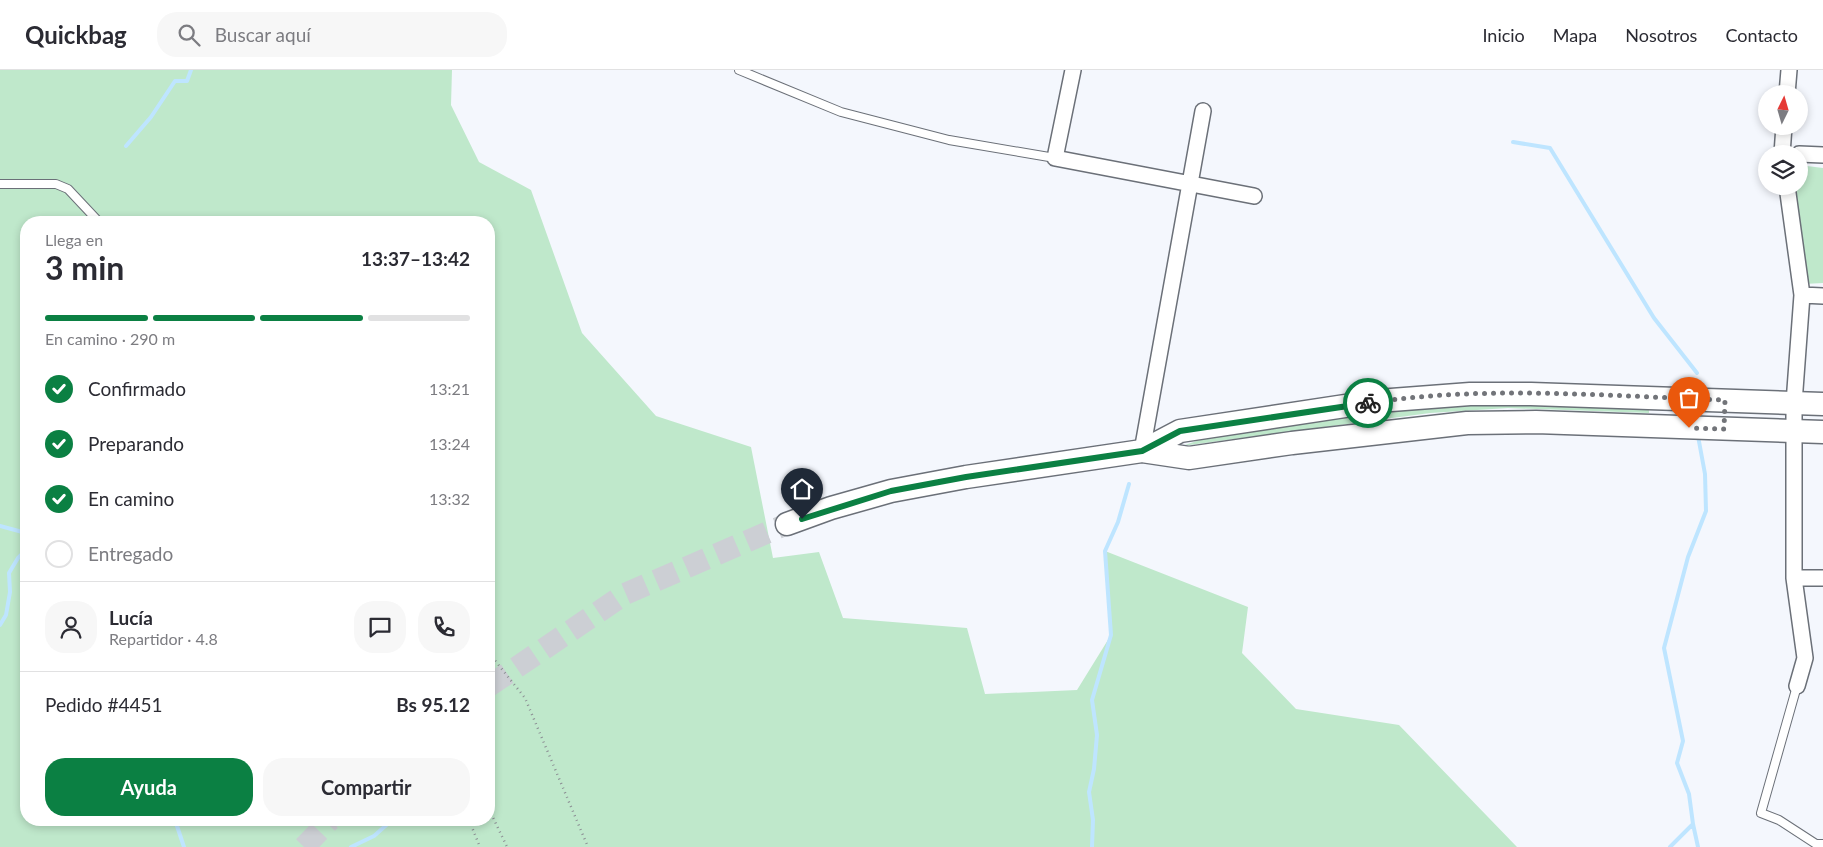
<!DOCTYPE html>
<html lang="es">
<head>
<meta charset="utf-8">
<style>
  body { margin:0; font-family:Lato,sans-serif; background:#f7f7f7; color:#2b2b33; height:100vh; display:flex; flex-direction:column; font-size:19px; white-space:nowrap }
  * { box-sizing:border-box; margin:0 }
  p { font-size:16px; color:#7c7c81 }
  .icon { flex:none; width:28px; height:28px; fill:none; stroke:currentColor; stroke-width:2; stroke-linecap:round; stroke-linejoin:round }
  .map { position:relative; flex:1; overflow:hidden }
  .sheet { position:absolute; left:20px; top:146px; width:475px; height:610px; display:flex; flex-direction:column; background:#fff; border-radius:20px; box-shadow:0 2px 8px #0003 }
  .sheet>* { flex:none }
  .needle { width:32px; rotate:5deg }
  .buttons { position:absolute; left:1758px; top:15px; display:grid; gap:10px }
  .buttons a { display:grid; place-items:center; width:50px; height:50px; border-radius:50%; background:#fff; box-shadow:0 2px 8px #0003; font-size:25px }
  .pin { position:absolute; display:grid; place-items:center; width:42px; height:42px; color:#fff; margin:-51px -21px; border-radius:50% 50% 50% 0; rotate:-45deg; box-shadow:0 0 5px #0007 }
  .pin .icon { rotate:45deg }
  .courier { position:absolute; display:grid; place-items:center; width:50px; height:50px; margin:-25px; border:4px solid #0b8043; border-radius:50%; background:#fff; color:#222; box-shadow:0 1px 6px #0007 }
  .overview em { font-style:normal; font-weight:700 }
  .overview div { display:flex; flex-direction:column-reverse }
  .overview { display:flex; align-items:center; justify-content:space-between; height:85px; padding:0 25px }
  h1 { font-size:32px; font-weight:700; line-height:38px }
  .bar { display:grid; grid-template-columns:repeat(4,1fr); gap:8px 5px; align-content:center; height:60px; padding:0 25px }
  .bar i { height:6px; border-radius:4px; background:#e1e1e2 }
  .bar .selected { background:#0b8043 }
  .bar p { grid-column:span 4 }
  .line { display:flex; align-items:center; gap:12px; padding:0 25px; border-top:1px solid #e1e1e2 }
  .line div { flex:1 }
  .round { display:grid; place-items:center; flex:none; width:52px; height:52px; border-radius:20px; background:#f7f7f7 }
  ol { padding:0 25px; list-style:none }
  li { display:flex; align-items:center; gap:15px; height:55px }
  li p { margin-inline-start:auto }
  li .icon { padding:5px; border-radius:50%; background:#0b8043; color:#fff; stroke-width:4 }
  li:last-child { color:#7c7c81 }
  li i { width:28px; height:28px; border:2px solid #e1e1e2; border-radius:50% }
  .button { display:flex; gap:10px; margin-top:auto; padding:10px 25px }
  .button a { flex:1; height:58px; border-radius:20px; background:#0b8043; color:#fff; font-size:20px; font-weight:700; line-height:58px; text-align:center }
  .button a+a { background:#f7f7f7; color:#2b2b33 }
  header { display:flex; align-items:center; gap:30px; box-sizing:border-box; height:70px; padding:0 25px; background:#fff; border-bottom:1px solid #e1e1e2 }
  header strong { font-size:24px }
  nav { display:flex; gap:28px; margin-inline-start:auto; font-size:18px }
  .search { width:350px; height:45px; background:#f7f7f7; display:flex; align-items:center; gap:12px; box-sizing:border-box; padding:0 18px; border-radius:20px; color:#7c7c81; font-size:19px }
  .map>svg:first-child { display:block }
  .green { fill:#bfe8cb; fill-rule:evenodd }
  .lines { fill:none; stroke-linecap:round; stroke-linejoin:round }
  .stream { stroke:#bee5ff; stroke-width:4 }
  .primary-tunnel { stroke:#cccfd4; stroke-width:22; stroke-dasharray:22 11; stroke-linecap:butt }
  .service-casing { stroke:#6b7078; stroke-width:10 }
  .minor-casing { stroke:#6b7078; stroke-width:18 }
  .primary-casing { stroke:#6b7078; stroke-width:25 }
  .path { stroke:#8c8f94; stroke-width:2.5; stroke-dasharray:1 4; stroke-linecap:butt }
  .service { stroke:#fff; stroke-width:8 }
  .minor { stroke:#fff; stroke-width:15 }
  .primary { stroke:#fff; stroke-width:22 }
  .done { stroke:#727479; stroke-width:5; stroke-dasharray:0 9 }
  .route { stroke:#0b8043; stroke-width:6 }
</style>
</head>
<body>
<header>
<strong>Quickbag</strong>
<div class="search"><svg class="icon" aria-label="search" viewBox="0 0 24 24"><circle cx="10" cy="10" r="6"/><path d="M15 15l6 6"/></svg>Buscar aquí</div>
<nav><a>Inicio</a><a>Mapa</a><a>Nosotros</a><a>Contacto</a></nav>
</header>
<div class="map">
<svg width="1823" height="777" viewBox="0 0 1823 777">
  <rect width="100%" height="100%" fill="#f4f7fd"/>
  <path class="green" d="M0,0H452L451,35L479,92L531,120L582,263L656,346L751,377L773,488L819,482L843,548L967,558L985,624L1077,620L1111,565L1105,481L1248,537L1242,583L1296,639L1399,655L1517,777H0ZM26,152H489V750H26Z
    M1799,95L1823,98V213L1804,214L1792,116H1799Z
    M1445,331L1649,332V343L1508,338L1430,343L1182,376L1229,360Z"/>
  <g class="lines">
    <path class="stream" d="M1513,72L1550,78L1654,248L1697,303
      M126,76L151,47L175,11H187L191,0
      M0,456L26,463
      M0,555L6,545L10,522L9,503L18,488L26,480
      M175,750L184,777
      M1693,754L1698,777
      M351,777L374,766L392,750
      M1092,777L1093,750L1089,722L1094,699L1097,665L1092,630L1111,565L1105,481L1118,452L1129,414
      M1670,777L1693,754L1689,724L1677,693L1683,671L1664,578L1688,487L1706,441L1705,404L1698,366"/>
    <path class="primary-tunnel" d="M489,616L625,524L787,454
      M304,777L330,750"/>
    <g class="service-casing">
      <path id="service" d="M739,0L841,42L949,70L1055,88
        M0,114H56L68,119L99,152
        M1797,616L1761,743L1779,750L1816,774H1823"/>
    </g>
    <g class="minor-casing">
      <path id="minor" d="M1073,0L1055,88L1254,126
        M1787,24L1789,0
        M1782,84L1784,56
        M1799,84L1823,85
        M1787,116L1802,225L1794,333V508L1805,588L1797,616
        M1802,225L1823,226
        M1142,381L1203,41
        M1794,508H1823"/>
    </g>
    <g class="primary-casing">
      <path id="primary" d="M1142,381L1180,361L1378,331L1470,324H1531L1823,334
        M787,454L831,438L891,421L966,407L1142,381L1189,388L1292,373L1467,353L1536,352L1823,362"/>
    </g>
    <path class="path" d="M489,583L525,628L588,777
      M489,739L507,777
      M469,750L480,777"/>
    <use href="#service" class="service"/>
    <use href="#minor" class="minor"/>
    <use href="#primary" class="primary"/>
  </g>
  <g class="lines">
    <path class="done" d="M1368,333C1485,315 1607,326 1725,330L1724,359L1689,358"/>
    <path class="route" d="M802,449L891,421L966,407L1142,381L1180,361L1368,333"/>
  </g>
</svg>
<div class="buttons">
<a><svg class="needle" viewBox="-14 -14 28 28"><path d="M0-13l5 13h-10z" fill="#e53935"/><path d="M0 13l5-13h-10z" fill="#7c7c81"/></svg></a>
<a><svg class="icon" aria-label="layers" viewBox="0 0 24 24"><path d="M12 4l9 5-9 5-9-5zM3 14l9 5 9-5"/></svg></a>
</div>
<div class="pin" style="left:1689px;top:358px;background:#ea580c"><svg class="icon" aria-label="bag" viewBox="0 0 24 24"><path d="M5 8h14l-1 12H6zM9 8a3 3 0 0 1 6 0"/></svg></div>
<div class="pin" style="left:802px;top:449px;background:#1f2937"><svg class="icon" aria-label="home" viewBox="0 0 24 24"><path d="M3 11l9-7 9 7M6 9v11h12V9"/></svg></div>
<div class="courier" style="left:1368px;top:333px"><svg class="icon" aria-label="bike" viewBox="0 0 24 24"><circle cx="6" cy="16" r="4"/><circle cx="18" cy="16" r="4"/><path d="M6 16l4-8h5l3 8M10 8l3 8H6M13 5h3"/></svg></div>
<section class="sheet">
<div class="overview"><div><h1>3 min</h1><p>Llega en</p></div><em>13:37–13:42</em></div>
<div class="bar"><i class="selected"></i><i class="selected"></i><i class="selected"></i><i></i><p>En camino · 290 m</p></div>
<ol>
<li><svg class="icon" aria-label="check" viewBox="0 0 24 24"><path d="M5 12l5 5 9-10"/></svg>Confirmado<p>13:21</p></li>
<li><svg class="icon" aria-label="check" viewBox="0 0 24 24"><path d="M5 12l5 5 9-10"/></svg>Preparando<p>13:24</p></li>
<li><svg class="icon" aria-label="check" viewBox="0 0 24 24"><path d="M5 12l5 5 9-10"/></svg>En camino<p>13:32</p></li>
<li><i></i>Entregado</li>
</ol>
<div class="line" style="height:90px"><a class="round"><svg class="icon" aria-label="person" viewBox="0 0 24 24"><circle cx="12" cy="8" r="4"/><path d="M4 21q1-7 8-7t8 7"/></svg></a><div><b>Lucía</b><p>Repartidor · 4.8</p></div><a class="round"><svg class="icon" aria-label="chat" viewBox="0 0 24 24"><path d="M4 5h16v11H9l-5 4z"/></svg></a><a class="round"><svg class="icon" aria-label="phone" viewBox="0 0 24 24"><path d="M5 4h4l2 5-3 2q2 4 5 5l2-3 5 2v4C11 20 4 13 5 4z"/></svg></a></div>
<div class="line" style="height:65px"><div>Pedido #4451</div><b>Bs 95.12</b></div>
<div class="button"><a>Ayuda</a><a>Compartir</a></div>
</section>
</div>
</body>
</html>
